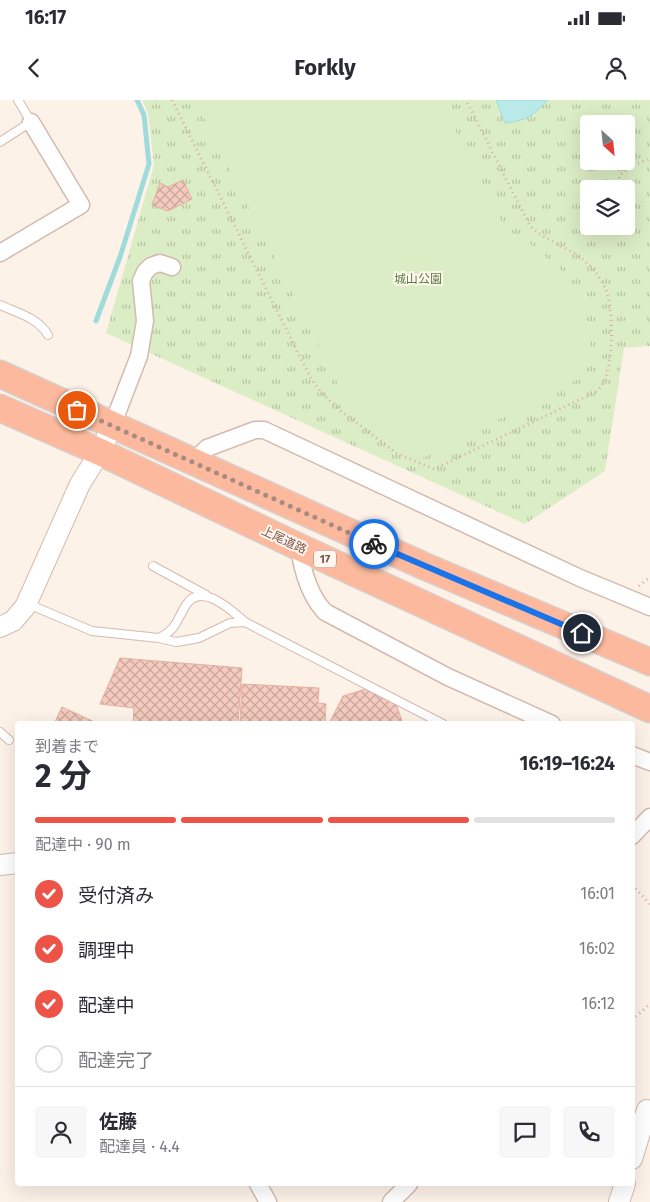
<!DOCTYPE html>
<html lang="ja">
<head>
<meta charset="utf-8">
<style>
  body { margin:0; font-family:"Fira Sans","Noto Sans JP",sans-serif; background:#f7f7f7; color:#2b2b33; height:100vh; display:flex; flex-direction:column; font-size:19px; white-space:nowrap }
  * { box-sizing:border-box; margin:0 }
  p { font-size:16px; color:#7c7c81 }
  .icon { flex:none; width:28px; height:28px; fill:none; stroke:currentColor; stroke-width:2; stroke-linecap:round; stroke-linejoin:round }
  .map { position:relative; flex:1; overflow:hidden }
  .sheet { position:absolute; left:15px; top:621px; width:620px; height:465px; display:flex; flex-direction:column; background:#fff; border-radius:5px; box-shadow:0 5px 20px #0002 }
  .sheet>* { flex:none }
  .needle { width:32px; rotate:153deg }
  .fabs { position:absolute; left:580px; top:15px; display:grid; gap:10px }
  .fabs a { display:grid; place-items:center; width:55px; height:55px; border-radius:5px; background:#fff; box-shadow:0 5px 20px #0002; font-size:25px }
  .pin { position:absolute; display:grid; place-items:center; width:42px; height:42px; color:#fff; margin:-21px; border:2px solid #fff; border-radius:50%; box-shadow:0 1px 5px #0007 }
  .courier { position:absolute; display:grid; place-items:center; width:50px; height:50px; margin:-25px; border:4px solid #1a73e8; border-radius:50%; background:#fff; color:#222; box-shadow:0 1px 6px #0007 }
  .overview em { font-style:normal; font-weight:700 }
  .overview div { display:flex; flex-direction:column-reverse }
  .overview { display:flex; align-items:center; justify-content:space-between; height:85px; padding:0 20px }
  h1 { font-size:32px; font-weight:700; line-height:38px }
  .bar { display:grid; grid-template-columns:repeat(4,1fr); gap:8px 5px; align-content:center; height:60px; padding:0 20px }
  .bar i { height:6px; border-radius:4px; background:#e1e1e2 }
  .bar .on { background:#ed5347 }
  .bar p { grid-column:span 4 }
  .line { display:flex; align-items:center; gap:12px; padding:0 20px; border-top:1px solid #e1e1e2 }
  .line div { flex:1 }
  .round { display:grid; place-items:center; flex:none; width:52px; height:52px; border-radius:5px; background:#f7f7f7 }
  ol { padding:0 20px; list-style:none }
  li { display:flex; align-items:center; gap:15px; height:55px }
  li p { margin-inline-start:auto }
  li .icon { padding:5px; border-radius:50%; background:#ed5347; color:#fff; stroke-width:4 }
  li:last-child { color:#7c7c81 }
  li i { width:28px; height:28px; border:2px solid #e1e1e2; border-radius:50% }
  .status { display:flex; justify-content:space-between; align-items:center; height:35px; padding:0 25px; background:#fff; direction:ltr }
  .status svg { height:14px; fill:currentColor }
  header { display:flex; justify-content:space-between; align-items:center; height:65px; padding:0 20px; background:#fff; font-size:22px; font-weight:700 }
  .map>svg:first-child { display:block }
  .park { fill:url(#park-tufts); fill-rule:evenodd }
  .pitch { fill:#dbedc5 }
  .water { fill:#bae9e9; stroke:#a0dbdb }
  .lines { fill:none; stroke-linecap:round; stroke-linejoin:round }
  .stream { stroke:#a0dbdb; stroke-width:5 }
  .building { fill:url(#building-cross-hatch); stroke:#e8ae9d }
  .service-casing { stroke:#d3baaf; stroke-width:10 }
  .minor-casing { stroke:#d3baaf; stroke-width:19 }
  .tertiary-casing { stroke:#d3baaf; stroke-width:22 }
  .trunk-casing { stroke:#d9cfcc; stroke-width:29 }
  .path { stroke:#daaea0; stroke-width:3; stroke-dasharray:1 4; stroke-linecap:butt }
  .service { stroke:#fff; stroke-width:8 }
  .minor { stroke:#fff; stroke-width:16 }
  .tertiary { stroke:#fff; stroke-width:20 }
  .trunk { stroke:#fcb99d; stroke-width:26 }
  .done { stroke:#a78b81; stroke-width:5; stroke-dasharray:0 9 }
  .route { stroke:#1a73e8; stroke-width:6 }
  .labels { text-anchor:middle; stroke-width:4; stroke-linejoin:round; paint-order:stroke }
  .shield { fill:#fff6ef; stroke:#a1857c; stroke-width:1 }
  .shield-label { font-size:11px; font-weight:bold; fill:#79544a }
  .park-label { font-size:12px; fill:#587a3e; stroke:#fff6ef }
  .street-label { font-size:12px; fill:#79544a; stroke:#fff6ef }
</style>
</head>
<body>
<div class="status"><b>16:17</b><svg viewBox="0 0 49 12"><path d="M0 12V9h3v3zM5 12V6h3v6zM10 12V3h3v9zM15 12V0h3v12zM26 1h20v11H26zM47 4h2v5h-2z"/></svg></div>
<header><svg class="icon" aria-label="back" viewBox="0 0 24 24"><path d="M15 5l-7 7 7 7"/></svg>Forkly<svg class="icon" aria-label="person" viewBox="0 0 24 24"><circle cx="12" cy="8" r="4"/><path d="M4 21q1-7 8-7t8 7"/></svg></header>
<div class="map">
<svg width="650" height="1102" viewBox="0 0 650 1102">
  <defs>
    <pattern id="park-tufts" width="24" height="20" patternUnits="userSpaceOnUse" patternTransform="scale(1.25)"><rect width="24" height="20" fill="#dbedc5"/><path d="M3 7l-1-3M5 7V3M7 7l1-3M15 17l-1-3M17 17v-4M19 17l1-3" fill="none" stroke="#b6c3a2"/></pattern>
    <pattern id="building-cross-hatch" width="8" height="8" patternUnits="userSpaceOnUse" patternTransform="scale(1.25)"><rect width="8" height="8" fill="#f4cbbe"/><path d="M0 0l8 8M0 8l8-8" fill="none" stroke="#caa79c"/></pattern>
  </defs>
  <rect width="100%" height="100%" fill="#fdf2e8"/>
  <path class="park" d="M142,0H650V246L624,248L605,371L525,424L106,233L154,65L148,13ZM589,24H626V61H589ZM589,89H626V126H589Z"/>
  <path class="pitch" d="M195,0H440L506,130L530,144L569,177L585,208L591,241L586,275L419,360L348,304Z"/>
  <path class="water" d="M496,0H548C534,15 526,21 505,23Z"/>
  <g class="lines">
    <path class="stream" d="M96,221L120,157L149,64L144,15L137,0"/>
  </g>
  <path class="building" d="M183,80L192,99L168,111L152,105L160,83L168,87Z
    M120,558L242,568L238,624H133L134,608L100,604Z
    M242,584L319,588L318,603L326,604L325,624H240Z
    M369,588L395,601L403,624H329L343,596Z
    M62,607L99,624H54Z"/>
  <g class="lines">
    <g class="service-casing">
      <path id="service" d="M0,42L31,22L18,0
        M0,205C18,213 38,218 48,235
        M153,466L206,495
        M28,504L92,531L159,538L176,542L199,538L230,523L245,522
        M159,538C177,529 176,521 186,505C201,481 231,510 245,522L443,624
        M0,632L9,640"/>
    </g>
    <g class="minor-casing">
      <path id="minor" d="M0,153L81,105L31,22
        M112,326L139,256L145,221L141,181L145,172L151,166L160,163L172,167
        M193,362L207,348L255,330H264L580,478L650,507
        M299,447C302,469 309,495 325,512L448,577L552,624
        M632,655L650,662
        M632,736L650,717
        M258,1084L268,1102
        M391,1102L409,1084"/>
    </g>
    <g class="tertiary-casing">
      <path id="tertiary" d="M0,527L13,521L25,507L80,384L100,352L112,326
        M0,765L18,763
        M632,1059L647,1010
        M619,1102L625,1084"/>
    </g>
    <g class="trunk-casing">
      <path id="trunk" d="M0,274L424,466L650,562
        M0,308L100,352L299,447L650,609"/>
    </g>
    <path class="path" d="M172,0L310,277L321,292L341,311L396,353L434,369L594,293C597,291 600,288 602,285C614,265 614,211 606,190C603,183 596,172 591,167C575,149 548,143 530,126L466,0
      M620,88L619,76L633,65L650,59
      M639,486L650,477
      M632,785L650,804
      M632,920L650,904"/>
    <use href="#service" class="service"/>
    <use href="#minor" class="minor"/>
    <use href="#tertiary" class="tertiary"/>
    <use href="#trunk" class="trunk"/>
  </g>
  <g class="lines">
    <path class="done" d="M77,310L374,444"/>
    <path class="route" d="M374,444L582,533"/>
  </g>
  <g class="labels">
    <rect class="shield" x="314" y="450.5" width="22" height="17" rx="4"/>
    <g class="shield-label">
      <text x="325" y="463">17</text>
    </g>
    <g class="park-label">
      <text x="418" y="183">城山公園</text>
    </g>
    <g class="street-label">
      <text transform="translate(284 440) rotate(25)" y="4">上尾道路</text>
    </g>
  </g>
</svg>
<div class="fabs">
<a><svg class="needle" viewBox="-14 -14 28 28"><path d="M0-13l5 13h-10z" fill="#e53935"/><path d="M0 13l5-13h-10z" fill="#7c7c81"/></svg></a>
<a><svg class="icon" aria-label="layers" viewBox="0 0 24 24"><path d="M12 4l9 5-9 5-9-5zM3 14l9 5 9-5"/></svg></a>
</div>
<div class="pin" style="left:77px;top:310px;background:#ea580c"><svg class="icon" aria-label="bag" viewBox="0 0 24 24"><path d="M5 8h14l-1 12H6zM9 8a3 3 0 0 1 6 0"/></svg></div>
<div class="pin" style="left:582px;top:533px;background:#1f2937"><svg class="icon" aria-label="home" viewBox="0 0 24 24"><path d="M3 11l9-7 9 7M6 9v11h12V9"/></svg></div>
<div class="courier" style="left:374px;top:444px"><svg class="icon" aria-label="bike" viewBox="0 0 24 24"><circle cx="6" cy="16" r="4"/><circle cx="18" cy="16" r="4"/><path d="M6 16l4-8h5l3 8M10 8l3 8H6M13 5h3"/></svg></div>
<section class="sheet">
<div class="overview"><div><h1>2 分</h1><p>到着まで</p></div><em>16:19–16:24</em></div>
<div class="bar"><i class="on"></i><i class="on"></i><i class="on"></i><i></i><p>配達中 · 90 m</p></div>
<ol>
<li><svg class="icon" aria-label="check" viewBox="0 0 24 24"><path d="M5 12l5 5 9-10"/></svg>受付済み<p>16:01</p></li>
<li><svg class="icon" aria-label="check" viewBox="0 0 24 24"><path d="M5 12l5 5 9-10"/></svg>調理中<p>16:02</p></li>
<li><svg class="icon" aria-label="check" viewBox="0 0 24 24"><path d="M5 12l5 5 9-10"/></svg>配達中<p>16:12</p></li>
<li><i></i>配達完了</li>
</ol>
<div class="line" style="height:90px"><a class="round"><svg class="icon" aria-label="person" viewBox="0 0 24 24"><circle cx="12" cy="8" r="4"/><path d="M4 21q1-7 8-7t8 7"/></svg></a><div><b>佐藤</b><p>配達員 · 4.4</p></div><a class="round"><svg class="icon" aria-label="chat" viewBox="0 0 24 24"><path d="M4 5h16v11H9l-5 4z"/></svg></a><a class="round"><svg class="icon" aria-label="phone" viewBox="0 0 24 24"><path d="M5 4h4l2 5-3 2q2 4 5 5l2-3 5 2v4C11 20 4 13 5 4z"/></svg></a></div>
</section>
</div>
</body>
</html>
